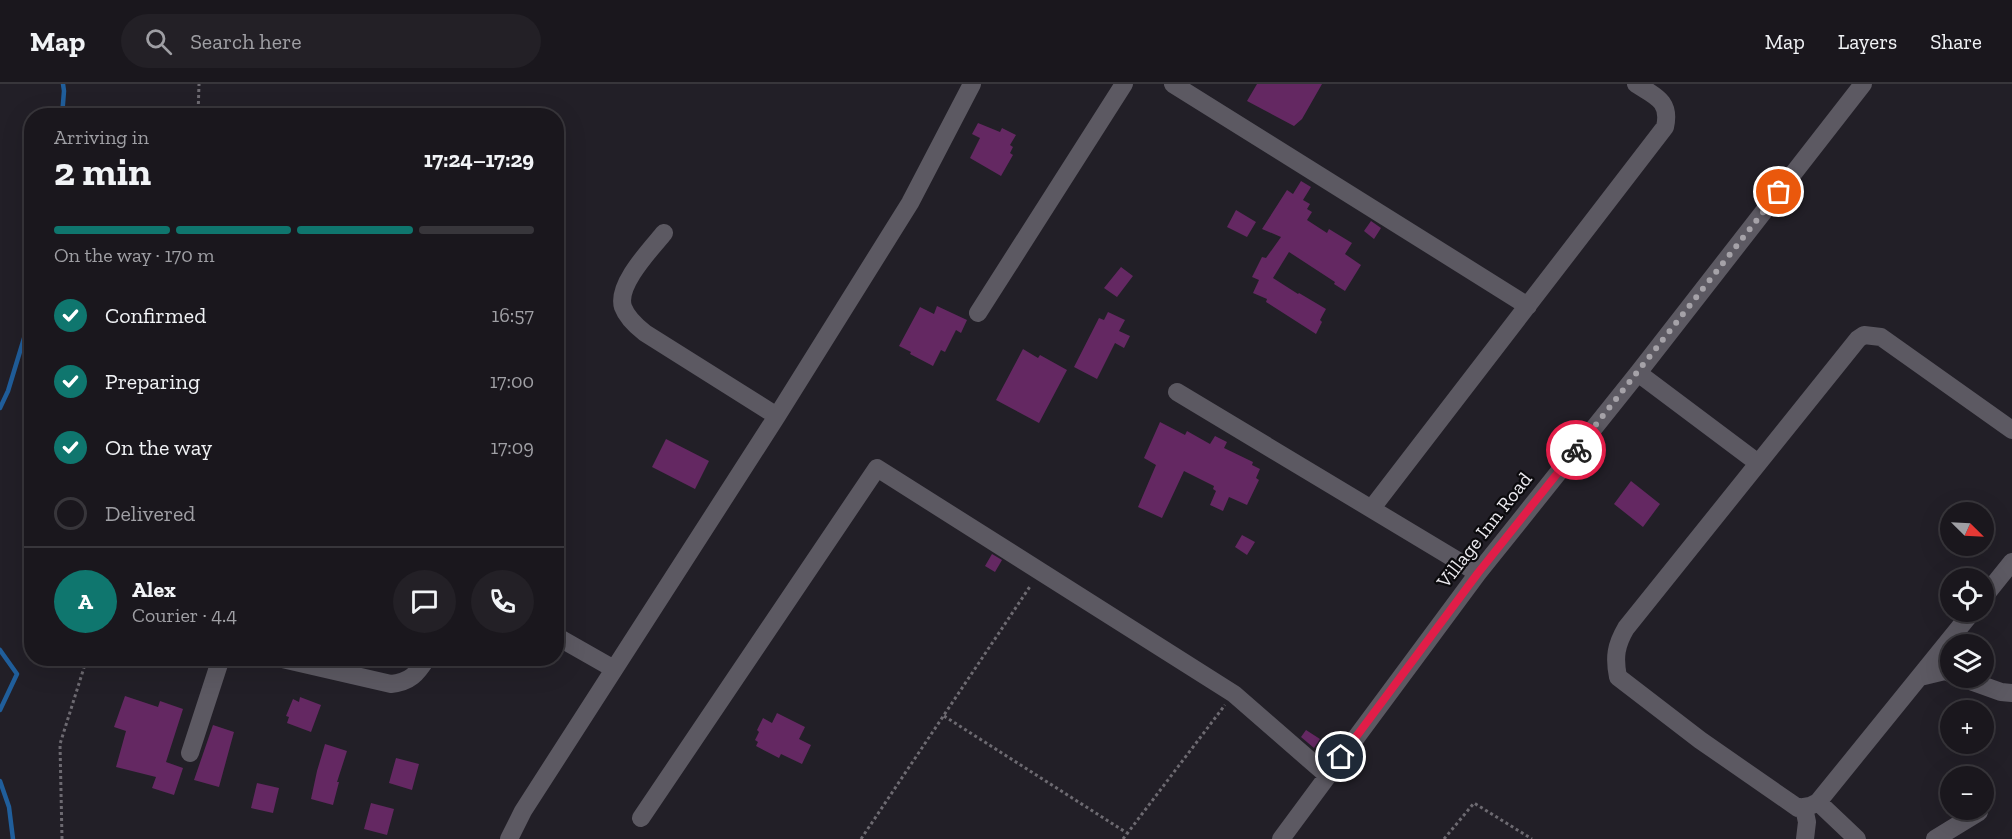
<!DOCTYPE html>
<html lang="en">
<head>
<meta charset="utf-8">
<style>
  body { margin:0; font-family:"Zilla Slab",serif; background:#232026; color:#f1f3f6; height:100vh; display:flex; flex-direction:column; font-size:22px; white-space:nowrap }
  * { box-sizing:border-box; margin:0 }
  p { font-size:20px; color:#9f9fa4 }
  .icon { flex:none; width:33px; height:33px; fill:none; stroke:currentColor; stroke-width:2; stroke-linecap:round; stroke-linejoin:round }
  .map { position:relative; flex:1; overflow:hidden }
  .sheet { position:absolute; left:24px; top:24px; width:540px; height:558px; display:flex; flex-direction:column; background:#1a171d; border-radius:24px; box-shadow:0 6px 24px #0002,0 0 0 2px #38363b }
  .sheet>* { flex:none }
  .needle { width:39px; rotate:114deg }
  .controls { position:absolute; left:1940px; top:418px; display:grid; gap:12px }
  .controls a { display:grid; place-items:center; width:54px; height:54px; border-radius:50%; background:#1a171d; box-shadow:0 6px 24px #0002,0 0 0 2px #38363b; font-size:30px }
  .pin { position:absolute; display:grid; place-items:center; width:51px; height:51px; color:#fff; margin:-26px; border:3px solid #fff; border-radius:50%; box-shadow:0 2px 6px #0007 }
  .courier { position:absolute; display:grid; place-items:center; width:60px; height:60px; margin:-30px; border:4px solid #e11d48; border-radius:50%; background:#fff; color:#222; box-shadow:0 2px 8px #0007 }
  .headline em { font-style:normal; font-weight:800 }
  .headline div { display:flex; flex-direction:column-reverse }
  .headline { display:flex; align-items:center; justify-content:space-between; height:102px; padding:0 30px }
  h1 { font-size:39px; font-weight:800; line-height:45px }
  .bar { display:grid; grid-template-columns:repeat(4,1fr); gap:9px 6px; align-content:center; height:72px; padding:0 30px }
  .bar i { height:8px; border-radius:4px; background:#38363b }
  .bar .on { background:#0f766e }
  .bar p { grid-column:span 4 }
  .line { display:flex; align-items:center; gap:15px; padding:0 30px; border-top:2px solid #38363b }
  .line div { flex:1 }
  .round { display:grid; place-items:center; flex:none; width:63px; height:63px; border-radius:32px; background:#232026 }
  ol { padding:0 30px; list-style:none }
  li { display:flex; align-items:center; gap:18px; height:66px }
  li p { margin-inline-start:auto }
  li .icon { padding:6px; border-radius:50%; background:#0f766e; color:#fff; stroke-width:4 }
  li:last-child { color:#9f9fa4 }
  li i { width:33px; height:33px; border:3px solid #38363b; border-radius:50% }
  header { display:flex; align-items:center; gap:36px; box-sizing:border-box; height:84px; padding:0 30px; background:#1a171d; border-bottom:2px solid #38363b }
  header strong { font-size:28px }
  nav { display:flex; gap:33px; margin-inline-start:auto; font-size:21px }
  .search { width:420px; height:54px; background:#232026; display:flex; align-items:center; gap:15px; box-sizing:border-box; padding:0 21px; border-radius:33px; color:#9f9fa4; font-size:22px }
  .map>svg:first-child { display:block }
  .lines { fill:none; stroke-linecap:round; stroke-linejoin:round }
  .stream { stroke:#205e9b; stroke-width:4.5 }
  .building { fill:#642862 }
  .path { stroke:#6d6a71; stroke-width:3; stroke-dasharray:3 3; stroke-linecap:butt }
  .minor { stroke:#5c5962; stroke-width:18 }
  .done { stroke:#a5a2a8; stroke-width:6; stroke-dasharray:0 10.8 }
  .route { stroke:#e11d48; stroke-width:8 }
  .labels { text-anchor:middle; stroke-width:4.5; stroke-linejoin:round; paint-order:stroke }
  .street-label { font-size:20px; fill:#ebe9ee; stroke:#0b0a0d }
</style>
</head>
<body>
<header>
<strong>Map</strong>
<div class="search"><svg class="icon" aria-label="search" viewBox="0 0 24 24"><circle cx="10" cy="10" r="6"/><path d="M15 15l6 6"/></svg>Search here</div>
<nav><a>Map</a><a>Layers</a><a>Share</a></nav>
</header>
<div class="map">
<svg width="2012" height="755" viewBox="0 0 2012 755">
  <rect width="100%" height="100%" fill="#221f27"/>
  <g class="lines">
    <path class="stream" d="M62,32L64,7L63,0
      M0,324L8,307L32,228
      M0,566L17,590L0,626
      M0,697L9,723L13,755"/>
  </g>
  <path class="building" d="M1257,0H1322L1302,35L1294,42L1247,17Z
    M978,39L1000,48L1002,44L1016,51L1010,61L1013,63L1010,69L1013,71L1001,92L970,74L980,54L972,50Z
    M1301,97L1311,103L1303,116L1310,120L1307,125L1312,128L1307,136L1327,149L1329,145L1352,159L1345,170L1361,181L1345,207L1334,200L1335,198L1289,168L1273,194L1298,210L1299,209L1326,225L1320,236L1322,238L1316,250L1266,218L1267,215L1253,209L1259,196L1252,193L1262,173L1266,174L1281,153L1262,145L1287,106L1293,110Z
    M1236,126L1256,138L1247,153L1227,143Z
    M1371,137L1381,144L1374,155L1364,147Z
    M1121,183L1133,192L1117,213L1104,204Z
    M937,222L967,236L961,249L956,246L945,268L941,266L933,282L910,270L911,268L899,262L920,223L934,230Z
    M1108,228L1125,236L1119,247L1130,252L1124,264L1115,259L1097,295L1074,283L1099,234L1104,236Z
    M1023,265L1038,274L1040,271L1067,286L1039,339L996,316Z
    M1160,338L1185,351L1187,347L1210,360L1215,352L1227,358L1224,364L1253,378L1252,381L1260,385L1256,394L1259,396L1247,421L1229,413L1223,427L1210,421L1216,407L1213,405L1214,402L1184,387L1162,434L1138,423L1156,381L1144,374Z
    M666,355L709,377L695,405L652,383Z
    M1631,397L1660,420L1643,443L1614,420Z
    M1242,451L1255,458L1247,471L1235,463Z
    M992,470L1002,476L995,488L985,482Z
    M125,612L158,623L160,617L183,625L166,678L183,684L174,711L152,704L156,693L116,683L126,647L114,643Z
    M300,613L321,621L311,648L287,639L289,633L286,632L293,615L299,618Z
    M777,629L805,643L799,655L811,661L802,680L781,670L779,674L756,662L758,658L755,656L759,648L757,646L763,634L772,639Z
    M213,641L234,648L219,703L194,696Z
    M1306,646L1320,655L1314,664L1301,653Z
    M325,660L347,667L337,698H339L333,721L311,715L317,687Z
    M396,674L419,680L412,706L389,699Z
    M257,699L279,704L273,729L251,724Z
    M371,719L394,725L387,751L364,745Z"/>
  <g class="lines">
    <path class="path" d="M198,32L199,0
      M944,632L1127,749
      M62,755L60,660L87,574
      M861,755L1031,501
      M1123,755L1225,621
      M1444,755L1474,719L1532,755"/>
    <path class="minor" d="M1173,0L1528,222
      M664,149C651,165 616,201 623,223C627,234 636,242 645,249L777,332
      M978,229L1124,0
      M1638,289L1758,379
      M1177,308L1478,489
      M1372,424L1665,43C1671,17 1655,12 1636,0
      M1983,514L2012,478
      M1972,528L1818,718L1810,722L1798,724L1700,656L1618,593C1614,573 1616,561 1626,544L1858,255L1864,251L1881,253L2012,346
      M556,552L614,585
      M278,574L391,600C410,598 417,590 427,574
      M1920,593L1945,587L1950,589
      M1962,594L2001,608L2012,609
      M190,669L221,574
      M1818,718L1857,755
      M1804,724L1807,738L1805,755
      M641,734L877,384L1234,610L1327,691
      M509,755L523,727L777,332L910,119L972,0
      M1281,755L1478,489L1638,289L1863,0
      M1935,755L1979,728"/>
  </g>
  <g class="lines">
    <path class="done" d="M1576,366L1779,108"/>
    <path class="route" d="M1341,673L1478,489L1576,366"/>
  </g>
  <g class="labels">
    <g class="street-label">
      <text transform="translate(1484 446) rotate(-52)" y="7">Village Inn Road</text>
    </g>
  </g>
</svg>
<div class="controls">
<a><svg class="needle" viewBox="-14 -14 28 28"><path d="M0-13l5 13h-10z" fill="#e53935"/><path d="M0 13l5-13h-10z" fill="#9f9fa4"/></svg></a>
<a><svg class="icon" aria-label="locate" viewBox="0 0 24 24"><circle cx="12" cy="12" r="6"/><path d="M12 2v4M12 18v4M2 12h4M18 12h4"/></svg></a>
<a><svg class="icon" aria-label="layers" viewBox="0 0 24 24"><path d="M12 4l9 5-9 5-9-5zM3 14l9 5 9-5"/></svg></a>
<a>+</a>
<a>−</a>
</div>
<div class="pin" style="left:1779px;top:108px;background:#ea580c"><svg class="icon" aria-label="bag" viewBox="0 0 24 24"><path d="M5 8h14l-1 12H6zM9 8a3 3 0 0 1 6 0"/></svg></div>
<div class="pin" style="left:1341px;top:673px;background:#1f2937"><svg class="icon" aria-label="home" viewBox="0 0 24 24"><path d="M3 11l9-7 9 7M6 9v11h12V9"/></svg></div>
<div class="courier" style="left:1576px;top:366px"><svg class="icon" aria-label="bike" viewBox="0 0 24 24"><circle cx="6" cy="16" r="4"/><circle cx="18" cy="16" r="4"/><path d="M6 16l4-8h5l3 8M10 8l3 8H6M13 5h3"/></svg></div>
<section class="sheet">
<div class="headline"><div><h1>2 min</h1><p>Arriving in</p></div><em>17:24–17:29</em></div>
<div class="bar"><i class="on"></i><i class="on"></i><i class="on"></i><i></i><p>On the way · 170 m</p></div>
<ol>
<li><svg class="icon" aria-label="check" viewBox="0 0 24 24"><path d="M5 12l5 5 9-10"/></svg>Confirmed<p>16:57</p></li>
<li><svg class="icon" aria-label="check" viewBox="0 0 24 24"><path d="M5 12l5 5 9-10"/></svg>Preparing<p>17:00</p></li>
<li><svg class="icon" aria-label="check" viewBox="0 0 24 24"><path d="M5 12l5 5 9-10"/></svg>On the way<p>17:09</p></li>
<li><i></i>Delivered</li>
</ol>
<div class="line" style="height:108px"><b class="round" style="background:#0f766e;color:#fff">A</b><div><b>Alex</b><p>Courier · 4.4</p></div><a class="round"><svg class="icon" aria-label="chat" viewBox="0 0 24 24"><path d="M4 5h16v11H9l-5 4z"/></svg></a><a class="round"><svg class="icon" aria-label="phone" viewBox="0 0 24 24"><path d="M5 4h4l2 5-3 2q2 4 5 5l2-3 5 2v4C11 20 4 13 5 4z"/></svg></a></div>
</section>
</div>
</body>
</html>
